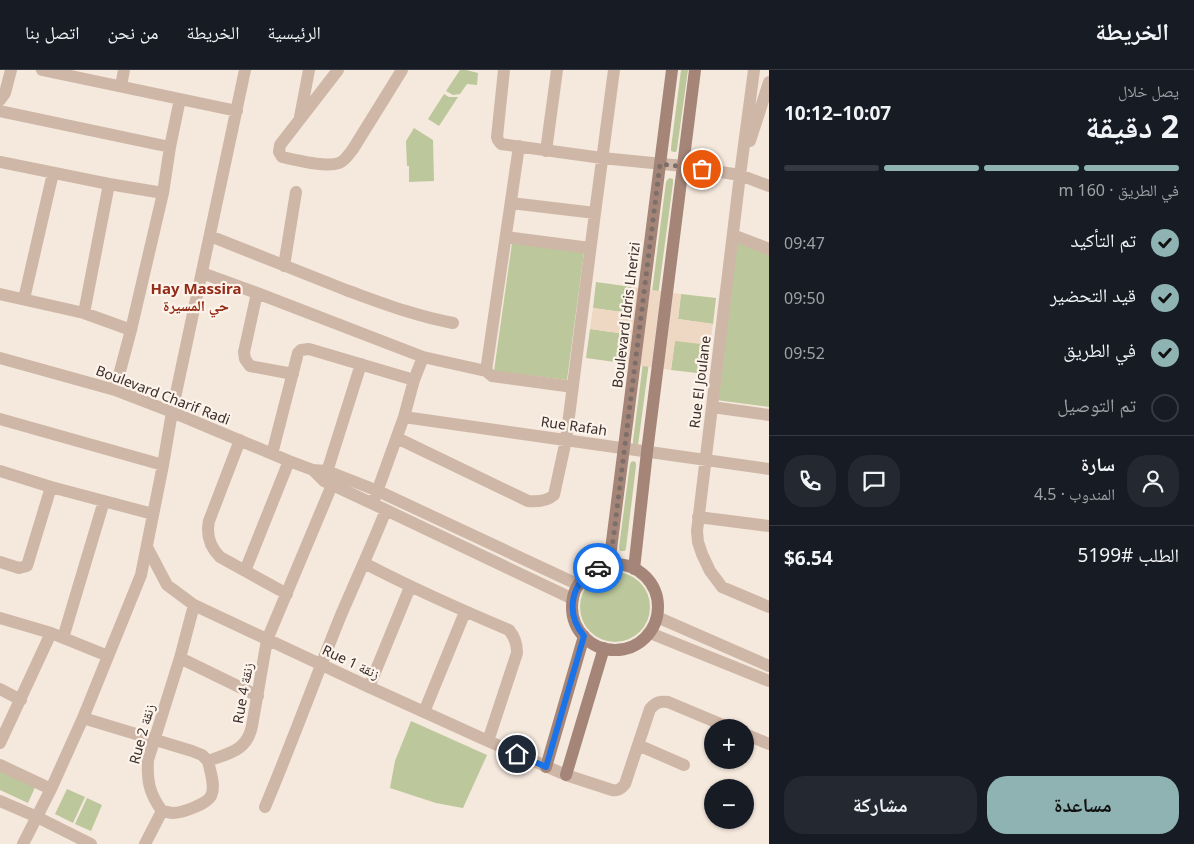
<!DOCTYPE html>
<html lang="ar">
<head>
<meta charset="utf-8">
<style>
  body { margin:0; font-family:"Noto Sans","Noto Naskh Arabic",sans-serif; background:#242831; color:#f1f3f6; direction:rtl; height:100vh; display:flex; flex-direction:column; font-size:19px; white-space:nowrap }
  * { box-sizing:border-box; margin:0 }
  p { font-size:16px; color:#9ea1a6 }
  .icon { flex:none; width:28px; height:28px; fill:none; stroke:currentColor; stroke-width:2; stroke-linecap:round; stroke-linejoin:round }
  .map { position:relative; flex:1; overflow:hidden; direction:ltr }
  .drawer { display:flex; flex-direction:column; background:#171b24; width:425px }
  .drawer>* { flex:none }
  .controls { position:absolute; left:704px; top:649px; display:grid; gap:10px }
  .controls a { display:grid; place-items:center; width:50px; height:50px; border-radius:50%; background:#171b24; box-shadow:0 1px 4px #0004; font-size:25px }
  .pin { position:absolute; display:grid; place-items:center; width:42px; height:42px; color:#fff; margin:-21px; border:2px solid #fff; border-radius:50%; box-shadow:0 1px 5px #0007 }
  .courier { position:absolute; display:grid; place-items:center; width:50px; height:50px; margin:-25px; border:4px solid #1a73e8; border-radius:50%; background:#fff; color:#222; box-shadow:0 1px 6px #0007 }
  .head em { font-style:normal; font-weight:700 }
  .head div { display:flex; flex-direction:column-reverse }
  .head { display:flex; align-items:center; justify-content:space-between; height:85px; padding:0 15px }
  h1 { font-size:32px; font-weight:700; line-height:38px }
  .bar { display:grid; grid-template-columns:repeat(4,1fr); gap:8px 5px; align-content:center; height:60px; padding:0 15px }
  .bar i { height:6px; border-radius:4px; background:#363941 }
  .bar .selected { background:#8fb2b3 }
  .bar p { grid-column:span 4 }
  .line { display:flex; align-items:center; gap:12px; padding:0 15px; border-top:1px solid #363941 }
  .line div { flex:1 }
  .round { display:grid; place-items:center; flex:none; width:52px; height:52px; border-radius:20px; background:#242831 }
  ol { padding:0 15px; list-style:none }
  li { display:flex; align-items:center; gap:15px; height:55px }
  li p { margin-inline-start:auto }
  li .icon { padding:5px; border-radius:50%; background:#8fb2b3; color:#111; stroke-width:4 }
  li:last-child { color:#9ea1a6 }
  li i { width:28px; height:28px; border:2px solid #363941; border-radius:50% }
  .cta { display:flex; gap:10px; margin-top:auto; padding:10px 15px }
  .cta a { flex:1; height:58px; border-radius:20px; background:#8fb2b3; color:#111; font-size:20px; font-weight:700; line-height:58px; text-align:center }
  .cta a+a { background:#242831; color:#f1f3f6 }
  header { display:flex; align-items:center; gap:30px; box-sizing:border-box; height:70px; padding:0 25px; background:#171b24; border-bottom:1px solid #363941 }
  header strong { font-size:24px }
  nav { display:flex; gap:28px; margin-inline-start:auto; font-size:18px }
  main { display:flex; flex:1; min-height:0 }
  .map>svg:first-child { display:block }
  .green { fill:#bcc79b }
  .plaza { fill:#efd8c3 }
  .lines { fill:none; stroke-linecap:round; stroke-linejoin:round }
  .street { stroke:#cfb7a7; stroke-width:12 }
  .secondary { stroke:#a48578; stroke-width:12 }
  .done { stroke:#7c6e68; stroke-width:5; stroke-dasharray:0 9 }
  .route { stroke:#1a73e8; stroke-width:6 }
  .labels { text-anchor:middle; stroke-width:4.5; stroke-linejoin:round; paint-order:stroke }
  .street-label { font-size:14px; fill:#3b2d29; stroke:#fcf3eb }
  .neighbourhood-label { font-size:15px; font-weight:bold; fill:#942b17; stroke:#fcf3eb }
</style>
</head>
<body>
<header>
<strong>الخريطة</strong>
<nav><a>الرئيسية</a><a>الخريطة</a><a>من نحن</a><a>اتصل بنا</a></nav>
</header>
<main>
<section class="drawer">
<div class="head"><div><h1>2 دقيقة</h1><p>يصل خلال</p></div><em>10:07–10:12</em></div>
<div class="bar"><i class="selected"></i><i class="selected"></i><i class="selected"></i><i></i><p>في الطريق · 160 m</p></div>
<ol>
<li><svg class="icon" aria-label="check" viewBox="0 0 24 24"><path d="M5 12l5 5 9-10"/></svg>تم التأكيد<p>09:47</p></li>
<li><svg class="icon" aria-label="check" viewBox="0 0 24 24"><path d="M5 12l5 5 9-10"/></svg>قيد التحضير<p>09:50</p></li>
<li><svg class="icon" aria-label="check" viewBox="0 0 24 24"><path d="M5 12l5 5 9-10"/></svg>في الطريق<p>09:52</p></li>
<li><i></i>تم التوصيل</li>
</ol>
<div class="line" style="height:90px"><a class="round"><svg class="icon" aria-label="person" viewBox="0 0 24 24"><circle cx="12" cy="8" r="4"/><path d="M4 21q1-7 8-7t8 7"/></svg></a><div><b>سارة</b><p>المندوب · 4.5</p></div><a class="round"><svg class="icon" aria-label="chat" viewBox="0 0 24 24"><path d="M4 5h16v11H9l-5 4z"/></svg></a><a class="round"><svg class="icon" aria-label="phone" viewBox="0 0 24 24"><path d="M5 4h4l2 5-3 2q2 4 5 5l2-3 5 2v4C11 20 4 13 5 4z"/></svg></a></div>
<div class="line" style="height:65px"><div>الطلب #5199</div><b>$6.54</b></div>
<div class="cta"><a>مساعدة</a><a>مشاركة</a></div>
</section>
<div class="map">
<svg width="769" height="774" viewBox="0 0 769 774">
  <rect width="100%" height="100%" fill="#f5e8dd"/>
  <path class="green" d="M460,0H466L478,3L477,15L467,14L460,24L453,25L446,21Z
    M681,0H688L677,79L676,82H674L671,81V78Z
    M444,24L449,27H458L439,56L428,49Z
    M414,58L433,70L434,111L409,112V96H407L406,71Z
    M670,108L673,109V113L638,375L633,374V371L666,112L668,109Z
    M737,171L769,184V337L716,330Z
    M512,173L584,182L567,310L494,301Z
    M596,212L632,217L629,243L593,238Z
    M681,224L716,228L713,254L678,249Z
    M590,259L626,264L622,293L586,288Z
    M675,270L710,275L706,304L671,300Z
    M634,391L636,393V396L626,478L625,481H620L619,477L630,394L631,392Z
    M580 537a35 35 0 1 1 70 0a35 35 0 1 1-70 0Z
    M411,651L487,685L463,738L436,733L390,718L395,691Z
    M0,698L36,715L28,733L0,720Z
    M67,719L85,727L73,753L55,744Z
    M87,728L102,735L91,761L75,754Z"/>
  <path class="plaza" d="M632,217L681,224L678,249L713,254L710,275L675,271L671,300L622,293L626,264L590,259L593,238L629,243Z"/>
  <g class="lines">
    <path class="street" d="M42,0L237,41
      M338,0L280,75L279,82L282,87C296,90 326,98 339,93C345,91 349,84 353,79L402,0
      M504,0L497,67L498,70L501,74L602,88L683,96L740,105L769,116
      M754,0L740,105L697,461L698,472L702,484L710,501L722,517L769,537
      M121,16L124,0
      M0,30L5,23L11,0
      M0,41L170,77
      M300,47L309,0
      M750,71L769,12
      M546,81L557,0
      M0,92L109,114L163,123
      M511,133L595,143
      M733,165L769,179
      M210,166C255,184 301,202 346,220C382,233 415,246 453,253
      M506,167L590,178
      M284,196L296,122
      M202,203L257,223L423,287
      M257,223L244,282L245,289L250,296L293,304
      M0,224L84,243L131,260
      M24,229L53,103
      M84,243L109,114
      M0,288L115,320L172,342L289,391L313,400L327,401L378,421L579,515
      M486,301L519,76
      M115,320L131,260L163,123L170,77L180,29
      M712,337L769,345
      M404,347L769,399
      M0,349L163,395
      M397,368L528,431C537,432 547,431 554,425L566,370L595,143L614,0
      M240,370L209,451C206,465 210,477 220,487L287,524
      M272,384L298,283L301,280L309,279L414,310
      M313,400L324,411L386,440L573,529
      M0,401L51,417L153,444
      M325,408L361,294
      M373,433L404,347L414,310L423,287L486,301L492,306L573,317
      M698,447L769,456
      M147,477L167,515L194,535L369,617L488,671L566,705L612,720C618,721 621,719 625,714L650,639C656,632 660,631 668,632L730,658
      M0,492L19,498L27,496L51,417
      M364,493C412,518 459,539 509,560C515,567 517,574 517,583L488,671
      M245,501L289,391
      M194,535L180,588L148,690C147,711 149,723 162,741C165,741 169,743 173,743C182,743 207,734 211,726C216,716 210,701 208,691
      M657,547L769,596
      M0,548L51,563L108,586
      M650,563L769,611
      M63,568L104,431
      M180,588L258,626
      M369,617L410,517
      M0,619L21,630
      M424,642L465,542
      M83,648L192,681L202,685L208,691
      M745,664L769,674
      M0,673L51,563
      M638,675L684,695
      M208,691C229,683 247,681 252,656L267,570L332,415
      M0,695L51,719
      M0,731L37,747L91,774
      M265,737C292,673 315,609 341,545C356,510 372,475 386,440
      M23,774L51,719L83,648L141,505L163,395L172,342L245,0
      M145,774L162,741"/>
    <path class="secondary" d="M572 537a43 43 0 1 1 86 0a43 43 0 1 1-86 0Z
      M609,495L672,0
      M634,499L647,382L695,0
      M546,697L584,566
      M566,705L604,578"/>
  </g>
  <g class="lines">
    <path class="done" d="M598,498L610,495L660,94L702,99"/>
    <path class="route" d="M517,684L546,697L584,566C565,543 570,512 598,498"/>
  </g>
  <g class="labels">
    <g class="street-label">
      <text transform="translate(626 245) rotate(-83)" y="5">Boulevard Idris Lherizi</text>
      <text transform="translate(700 312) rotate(-83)" y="5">Rue El Joulane</text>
      <text transform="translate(163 325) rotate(21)" y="5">Boulevard Charif Radi</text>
      <text transform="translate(574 356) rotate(8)" y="5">Rue Rafah</text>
      <text transform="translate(351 592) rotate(25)" y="5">Rue 1 زنقة</text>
      <text transform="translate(243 623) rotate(-80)" y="5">Rue 4 زنقة</text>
      <text transform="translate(142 664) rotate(-75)" y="5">Rue 2 زنقة</text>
    </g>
    <g class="neighbourhood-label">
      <text x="196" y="224">Hay Massira<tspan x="196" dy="17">حي المسيرة</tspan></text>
    </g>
  </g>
</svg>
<div class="controls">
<a>+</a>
<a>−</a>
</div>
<div class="pin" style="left:702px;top:99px;background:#ea580c"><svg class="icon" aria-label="bag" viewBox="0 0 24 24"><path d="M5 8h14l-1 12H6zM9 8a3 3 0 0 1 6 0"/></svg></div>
<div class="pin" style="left:517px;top:684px;background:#1f2937"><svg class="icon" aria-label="home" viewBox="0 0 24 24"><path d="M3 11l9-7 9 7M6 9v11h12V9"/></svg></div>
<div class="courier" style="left:598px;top:498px"><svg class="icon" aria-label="car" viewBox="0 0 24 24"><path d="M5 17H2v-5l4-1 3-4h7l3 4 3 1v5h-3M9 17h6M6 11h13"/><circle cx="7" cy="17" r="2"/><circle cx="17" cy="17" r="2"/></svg></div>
</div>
</main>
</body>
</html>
